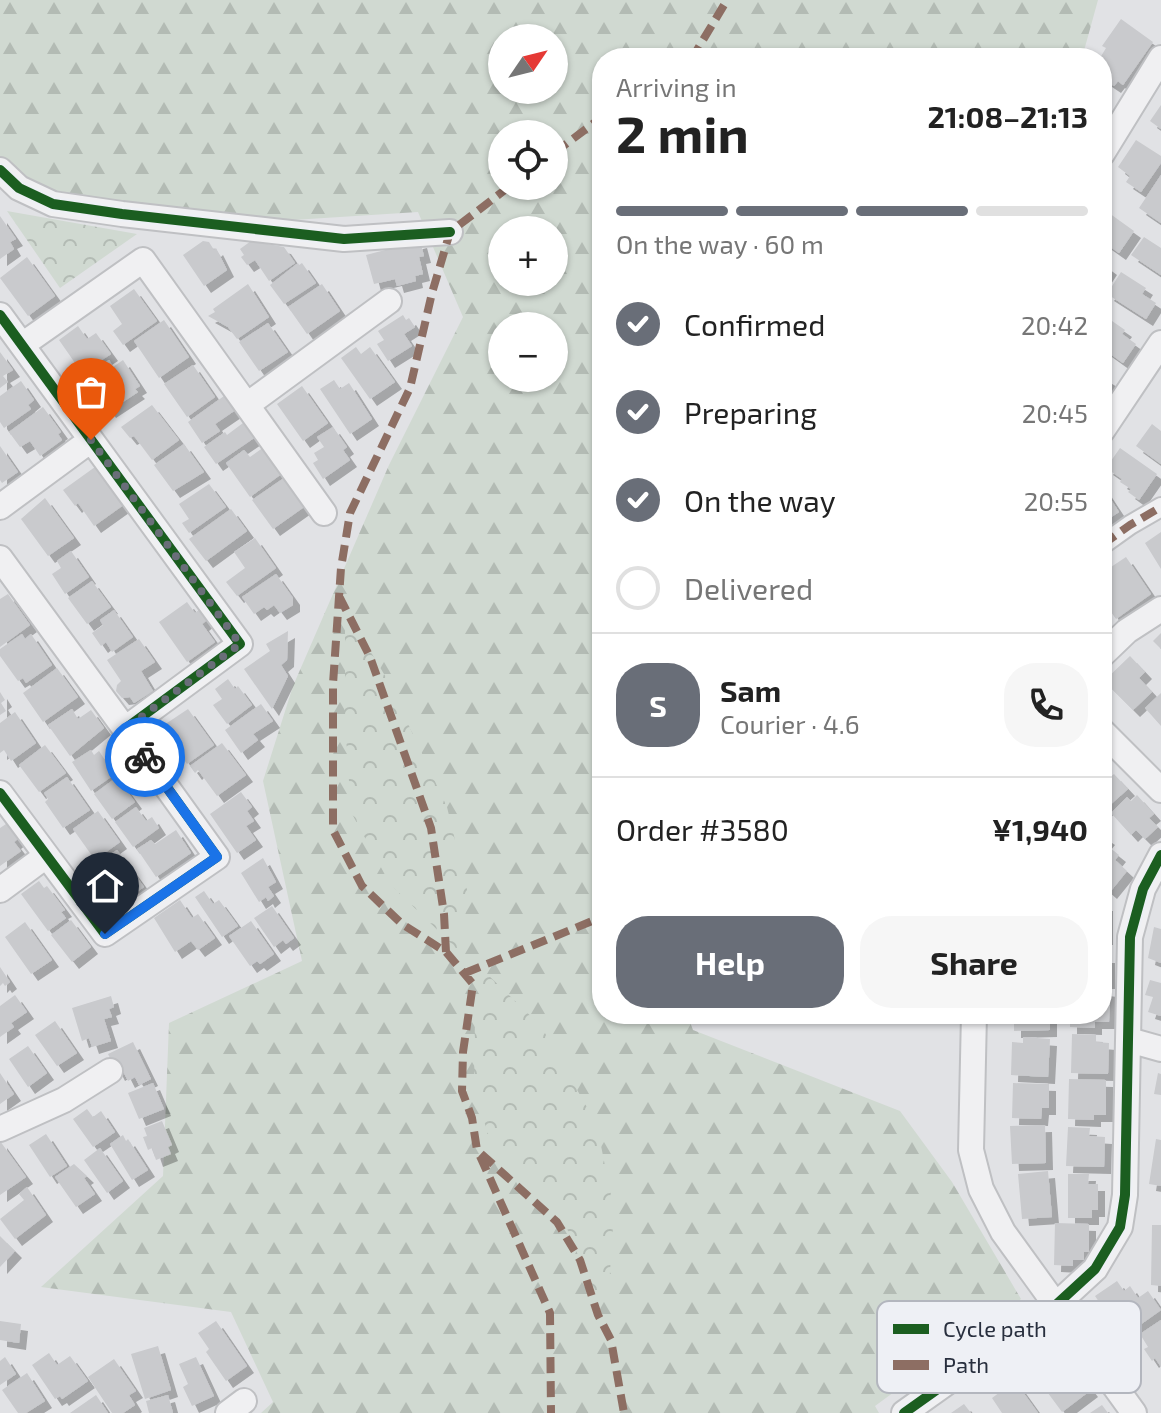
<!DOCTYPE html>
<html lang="en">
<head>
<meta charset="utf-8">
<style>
  body { margin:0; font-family:"Exo 2",sans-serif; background:#f6f6f6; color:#222; height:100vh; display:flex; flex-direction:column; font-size:30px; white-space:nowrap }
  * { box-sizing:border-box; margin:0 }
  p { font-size:26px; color:#767676 }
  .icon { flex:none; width:44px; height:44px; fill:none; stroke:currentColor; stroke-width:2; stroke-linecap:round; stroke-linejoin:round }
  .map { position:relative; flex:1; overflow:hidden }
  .sheet { position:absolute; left:592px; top:48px; width:520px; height:976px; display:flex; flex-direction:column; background:#fff; border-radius:32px; box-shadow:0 2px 6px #0004 }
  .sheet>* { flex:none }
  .needle { width:52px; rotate:55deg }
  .controls { position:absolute; left:488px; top:24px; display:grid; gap:16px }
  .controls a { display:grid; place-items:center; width:80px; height:80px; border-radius:50%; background:#fff; box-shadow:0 2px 6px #0004; font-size:40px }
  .pin { position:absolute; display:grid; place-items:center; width:68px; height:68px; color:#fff; margin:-82px -34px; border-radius:50% 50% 50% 0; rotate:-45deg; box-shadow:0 0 8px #0007 }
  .pin .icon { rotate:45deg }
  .courier { position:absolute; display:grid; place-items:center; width:80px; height:80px; margin:-40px; border:6px solid #1a73e8; border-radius:50%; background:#fff; color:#222; box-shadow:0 2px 10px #0007 }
  .overview em { font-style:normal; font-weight:700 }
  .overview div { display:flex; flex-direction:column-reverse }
  .overview { display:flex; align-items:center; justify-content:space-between; height:136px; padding:0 24px }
  h1 { font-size:52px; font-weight:700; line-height:60px }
  .bar { display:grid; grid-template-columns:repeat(4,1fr); gap:12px 8px; align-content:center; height:96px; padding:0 24px }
  .bar i { height:10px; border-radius:6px; background:#e0e0e0 }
  .bar .active { background:#696e78 }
  .bar p { grid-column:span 4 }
  .line { display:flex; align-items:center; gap:20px; padding:0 24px; border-top:2px solid #e0e0e0 }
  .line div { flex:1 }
  .round { display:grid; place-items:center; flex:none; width:84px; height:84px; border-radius:32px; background:#f6f6f6 }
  ol { padding:0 24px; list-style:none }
  li { display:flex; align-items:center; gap:24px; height:88px }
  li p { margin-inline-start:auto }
  li .icon { padding:8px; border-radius:50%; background:#696e78; color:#fff; stroke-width:4 }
  li:last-child { color:#767676 }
  li i { width:44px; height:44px; border:4px solid #e0e0e0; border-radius:50% }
  .action { display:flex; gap:16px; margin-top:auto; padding:16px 24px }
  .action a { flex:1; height:92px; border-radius:32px; background:#696e78; color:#fff; font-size:32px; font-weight:700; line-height:92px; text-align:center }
  .action a+a { background:#f6f6f6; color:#222 }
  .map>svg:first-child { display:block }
  .forest { fill:url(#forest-firs); fill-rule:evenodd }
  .park { fill:url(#park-crowns) }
  .building { fill:#c9cacd; filter:url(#shadow) }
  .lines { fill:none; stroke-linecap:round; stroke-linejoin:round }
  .pedestrian-casing { stroke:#bfc0c3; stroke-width:22 }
  .minor-casing { stroke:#bfc0c3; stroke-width:28 }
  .pedestrian { stroke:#f0f0f2; stroke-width:18 }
  .minor { stroke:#f0f0f2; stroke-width:24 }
  .quiet { stroke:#8d6e63; stroke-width:8; stroke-dasharray:16 8; stroke-linecap:butt }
  .cycleway-casing { stroke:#eef0f5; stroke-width:15 }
  .cycleway { stroke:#1b5e20; stroke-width:10 }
  .done { stroke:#696e78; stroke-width:8; stroke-dasharray:0 14.4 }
  .route { stroke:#1a73e8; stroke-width:10 }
  .key { fill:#eef0f5; stroke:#b3b6be; stroke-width:2 }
  .key-label { font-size:22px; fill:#282f3e }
</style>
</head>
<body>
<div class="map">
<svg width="1161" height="1413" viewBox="0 0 1161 1413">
  <defs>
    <pattern id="forest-firs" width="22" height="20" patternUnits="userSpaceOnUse" patternTransform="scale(2)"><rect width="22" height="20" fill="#d0d9d1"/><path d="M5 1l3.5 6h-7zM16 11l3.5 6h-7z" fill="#b3bbb4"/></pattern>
    <pattern id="park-crowns" width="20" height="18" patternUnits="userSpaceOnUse" patternTransform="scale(2)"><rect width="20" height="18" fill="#d0d9d1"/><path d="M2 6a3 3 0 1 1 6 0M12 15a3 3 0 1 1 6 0" fill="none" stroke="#b3bbb4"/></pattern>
    <filter id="shadow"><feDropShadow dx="7" dy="7" stdDeviation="0" flood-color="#0004"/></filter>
  </defs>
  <rect width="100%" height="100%" fill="#e1e2e5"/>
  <path class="forest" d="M0,0H1098L1082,58H602V1014H687L693,1030L900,1111L952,1182L1021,1299L875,1406L879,1413H261L273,1402L231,1312L41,1287L163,1176L169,1023L302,961L263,781L293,686L389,465L463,317L418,212L150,229L23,188L0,161ZM502,38H554V90H502ZM502,134H554V186H502ZM502,230H554V282H502ZM502,326H554V378H502Z"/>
  <path class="park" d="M7,211L137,234L60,288Z
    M345,609L387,679L447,807L469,898L457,949L390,884L351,812L345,721Z
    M485,972L541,1026L597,1125L614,1212L608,1301H597L561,1214L493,1149L474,1090L475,1014Z"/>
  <path class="building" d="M1121,19L1153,42L1123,85L1118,81L1114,86L1102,78V69L1106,64L1100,58L1106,48L1102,46Z
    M1161,105V129L1150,121Z
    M1136,140L1161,156V163L1141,192L1126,182L1130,176L1118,167Z
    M1161,175V223L1139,208Z
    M1102,208L1134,231L1119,253L1102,241Z
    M0,216L16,239L10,242L14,249L0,259Z
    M1144,237L1161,248V275L1131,255Z
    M203,241L209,242L214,250L216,248L227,270L204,286L183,255Z
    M251,241L284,247L295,263L269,281L255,260L247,265L241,257L244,255L240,249Z
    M420,241L424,256L419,257L423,274L415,276L416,281L397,286L395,279L374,284L366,255Z
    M27,257L55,296L28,316L0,278Z
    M1102,262L1110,268L1102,280Z
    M298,263L299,265L302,263L316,283L284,304L270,285Z
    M1121,272L1146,288L1142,294L1156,303L1146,319L1107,294Z
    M248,284L269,317L237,339L228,327L208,316L215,312L213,309Z
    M322,284L340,311L307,334L288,307Z
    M134,289L157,321L123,345L113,331L122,324L110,306Z
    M1102,314L1125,330L1122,334L1136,344L1123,363L1102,348Z
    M403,315L406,320L409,318L415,327L404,334L412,346L388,361L377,344L384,340L378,331Z
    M164,320L189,357L159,378L134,341Z
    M268,323L288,352L259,371L239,342Z
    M78,326L87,339L96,333L111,354L82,373L59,340Z
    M356,347L361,354L370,347L395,382L370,399L341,358Z
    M0,352L13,370L3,376L8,382L0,388Z
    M109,360L113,367L123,360L140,386L135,389L138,392L109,411L86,376Z
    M193,365L215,397L187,417L164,384Z
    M1102,375L1110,380L1102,395Z
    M334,380L340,389L349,383L372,419L350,434L320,389Z
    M21,381L34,400L28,405L31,409L4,428L0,422V396Z
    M302,386L328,423L303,441L277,404Z
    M224,396L234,411L215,424L220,431L202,443L188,422Z
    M152,405L179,440L152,460L134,436L130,438L121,427Z
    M43,407L61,432L58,434L62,440L40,456L30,441L20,447L9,432Z
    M243,423L254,438L216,464L204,447L225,432L227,435Z
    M1152,424L1161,431V464L1136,446Z
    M333,427L347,447L343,450L350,460L323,479L313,463L318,460L314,453L324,447L317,437Z
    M184,444L204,472L173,491L154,465Z
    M0,446L18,472L2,483L0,480Z
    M264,447L280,475L250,497L226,463L244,450L250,457Z
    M1120,448L1157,474L1139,500L1128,492L1131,489L1120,482L1122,479L1106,468Z
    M95,467L122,506L94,526L78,503L75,506L63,490Z
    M284,478L304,507L273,529L252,500Z
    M209,484L226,507L189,533L182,523L189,519L179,504Z
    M1102,486L1119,512L1102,523Z
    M45,498L74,538L48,556L21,519Z
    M231,509L247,531L206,561L189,539Z
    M1161,532V569L1145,543Z
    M255,538L276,568L237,596L226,582L245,568L234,552Z
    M71,551L89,577L65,594L52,574L61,568L57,561Z
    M1126,557L1151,594L1116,619L1104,602L1107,600L1104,595L1102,596V573Z
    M276,574L293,598V605L280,613L274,605L267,610L264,607L254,614L242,597Z
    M92,581L111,607L87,624L68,598Z
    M8,594L30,625L0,647V599Z
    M187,602L195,613L200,609L207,620L202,624L215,642L187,662L159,622Z
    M114,610L133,637L112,652L106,642L101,646L92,633L103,625L100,620Z
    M288,631L287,660L281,665L288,676L272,709L244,669L270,651L266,644Z
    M1161,633V649L1153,641Z
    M22,634L25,639L31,634L52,665L26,683L23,678L18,681L0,656V649Z
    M139,639L155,662L141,671L153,691L134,703L130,697L122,698L116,691L117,685L121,681L107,660Z
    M1130,656L1145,672L1139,678L1152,692L1133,710L1104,681Z
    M57,668L78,697L43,722L23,693Z
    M228,679L235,689L238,686L252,705L227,724L213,705L222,699L215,689Z
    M0,692L5,700L1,703L6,711L0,715Z
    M1161,693V726L1145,708Z
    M261,704L273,721L253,734L258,740L241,753L225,730Z
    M72,709L78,719L91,710L104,728L70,756L48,725Z
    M188,709L214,745L187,764L161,727Z
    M15,712L36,743L11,761L4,750L0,753V723Z
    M222,743L246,775L217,796L198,770L195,773L190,766Z
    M45,745L66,773L39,792L19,765Z
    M91,750L94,755L99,751L105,760L108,757L118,772L91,791L72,762Z
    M1102,772L1108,779L1114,774L1128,789L1102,812Z
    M67,777L90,810L63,828L45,802L48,799L44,793Z
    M117,777L135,802L112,819L94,794Z
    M241,792L252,807L247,811L254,821L246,826L256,840L237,853L210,814Z
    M1137,795L1154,814L1149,818L1158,827L1145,839L1136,830L1131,835L1111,813L1127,797L1131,801Z
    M136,807L146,821L152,817L159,828L133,847L115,822Z
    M98,811L120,842L95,860L73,829Z
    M9,822L20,837L14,842L21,851L0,866V828Z
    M176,830L191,853L156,877L137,849L151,840L155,844Z
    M1102,834L1108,838L1104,843L1119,855L1115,860L1127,871L1110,892L1102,885Z
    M117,850L144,887L122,902L110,884L105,888L91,868Z
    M263,858L276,882L268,887L274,896L268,901L266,897L259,902L241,873Z
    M39,881L44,888L47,886L65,910L61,912L66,918L48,931L21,894Z
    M204,891L213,904L219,900L238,926L222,937L195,897Z
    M180,900L192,918L198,914L215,938L198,950L191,941L175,952L154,918Z
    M1102,904H1106V938H1102Z
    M272,906L294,938L286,944L283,940L274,947L254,918Z
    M71,920L91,947L72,962L51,935Z
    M251,921L274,954L260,964L257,961L250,966L229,936Z
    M25,922L52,960L31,974L5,937Z
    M1154,927L1161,929V963L1148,958Z
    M1102,956H1108V982H1102Z
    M0,967L10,982L5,986L3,983L0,986Z
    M1150,980L1161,983V1016L1148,1012L1153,997L1145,995Z
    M1102,989L1110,990L1109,1022H1095V1028L1070,1027V1014H1102Z
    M15,995L27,1012L11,1023L14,1027L0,1037V1006Z
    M111,996L114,1007L109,1009L112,1017L104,1019L111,1041L92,1047L89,1038L82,1041L72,1008Z
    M1014,1014H1050V1030L1014,1031Z
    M55,1021L77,1053L57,1066L35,1035Z
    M1072,1034L1096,1035V1042L1109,1043L1108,1074L1071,1073Z
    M1023,1037L1050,1039L1048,1077L1011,1075L1012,1042L1023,1043Z
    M133,1042L151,1079L139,1085L135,1077L128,1081L123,1071L118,1074L108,1054Z
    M28,1046L47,1073L28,1087L9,1059Z
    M0,1073L14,1094L0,1104Z
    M1158,1073L1161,1074V1095L1154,1094Z
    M1069,1079L1106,1080V1115H1094V1120L1068,1119Z
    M153,1083L164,1109L139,1119L128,1093Z
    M1013,1083L1049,1084V1108H1042L1041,1119L1012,1118Z
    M87,1109L93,1117L101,1111L115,1132L93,1147L73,1119Z
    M162,1121L172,1145L168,1147L171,1154L156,1160L152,1148L148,1150L143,1137L147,1136L144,1128Z
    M1045,1125L1046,1163L1012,1164L1010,1126Z
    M1068,1127L1090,1128L1089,1136L1105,1137L1104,1167L1066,1166Z
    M46,1134L67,1166L50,1177L29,1145Z
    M123,1135L126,1141L128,1139L148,1170L132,1180L110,1144Z
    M1156,1139L1161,1140V1186L1149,1184Z
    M0,1141L26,1177L0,1195Z
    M100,1148L123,1181L107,1193L84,1160Z
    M74,1164L87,1176L84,1178L95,1194L76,1207L55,1177Z
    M1048,1171L1052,1217L1022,1219L1018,1174Z
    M1068,1174H1089L1088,1184H1098V1210H1092V1218H1068Z
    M27,1187L46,1215L15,1239L0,1219L24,1200L19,1194Z
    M1055,1223L1089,1224V1252H1084V1260H1073V1266L1054,1265Z
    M1152,1225H1161V1286L1151,1285Z
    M0,1236L15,1251L0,1267Z
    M1117,1281L1124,1291L1130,1286L1138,1298L1148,1291L1161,1310L1123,1337L1095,1296Z
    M1161,1320V1367L1155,1358L1152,1361L1144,1349L1148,1347L1140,1334Z
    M0,1321L21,1324L19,1343L0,1340Z
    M216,1321L247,1366L226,1381L206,1352L209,1349L198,1333Z
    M1058,1343L1068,1357L1071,1355L1082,1370L1078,1373L1091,1390L1062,1412L1028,1366Z
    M158,1346L171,1390L145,1399L131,1354Z
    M49,1353L57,1365L70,1356L88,1381L62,1399L60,1396L55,1399L32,1365Z
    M5,1357L16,1374L0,1385V1361Z
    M196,1357L214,1396L192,1406L183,1387L188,1384L179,1364Z
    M114,1359L136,1391L129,1395L135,1405L123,1413H112L88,1377Z
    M27,1373L45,1401L26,1413H18L2,1390Z
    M1015,1381L1038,1413H1002L992,1398Z
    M96,1395L108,1413H70Z
    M168,1395L173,1413H149L146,1401Z
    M964,1404L971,1413H951Z
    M1102,1405L1108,1413H1090Z"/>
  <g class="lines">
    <g class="pedestrian-casing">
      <path id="pedestrian" d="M1102,545L1130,525L1161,507"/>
    </g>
    <g class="minor-casing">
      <path id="minor" d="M1102,154L1161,58
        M0,170L19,188L53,204L122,214L344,239L450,232
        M0,315L240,644L125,729L217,857L105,934L0,793
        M22,345L143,260L324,513
        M247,405L389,301
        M1102,431L1161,343
        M0,507L91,440
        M0,558L125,729
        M1102,655L1127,631L1161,609
        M1102,731L1161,790
        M0,890L46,856
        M974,1014L971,1150L981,1189L1003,1232L1134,1413
        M1129,1040L1161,1049
        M0,1129L64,1100L110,1071
        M228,1413L244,1401
        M904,1413L1057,1304L1095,1269L1120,1227L1125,1195L1130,937L1143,889L1161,855"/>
    </g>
    <use href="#pedestrian" class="pedestrian"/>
    <use href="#minor" class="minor"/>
    <path class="quiet" d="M689,58L694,55L727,0
      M554,153L602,117
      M510,186L450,232L432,293L410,388L350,513L341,568L333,684V830L362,886L402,924L446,952L473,984L463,1052L462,1091L472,1118L477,1150L557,1222L580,1260L598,1315L611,1340L624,1413
      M1102,545L1130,525L1161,507
      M339,596L370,657L431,828L444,914L446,952
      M465,973L602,917
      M480,1156L550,1313L551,1413"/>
    <g class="cycleway-casing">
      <path id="cycleway" d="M0,170L19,188L53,204L122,214L344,239L450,232
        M0,315L240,644L125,729L217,857L105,934L0,793
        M904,1413L1057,1304L1095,1269L1120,1227L1125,1195L1130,937L1143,889L1161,855"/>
    </g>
    <use href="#cycleway" class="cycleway"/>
  </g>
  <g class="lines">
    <path class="done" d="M91,440L240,644L125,729L145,757"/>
    <path class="route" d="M105,934L217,857L145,757"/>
  </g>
  <rect x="877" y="1301" width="264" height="92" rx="12" class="key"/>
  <rect x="893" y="1324" width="36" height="10" fill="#1b5e20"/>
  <rect x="893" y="1360" width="36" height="10" fill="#8d6e63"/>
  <g class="key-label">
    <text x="943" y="1337">Cycle path</text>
    <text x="943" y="1373">Path</text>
  </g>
</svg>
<div class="controls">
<a><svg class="needle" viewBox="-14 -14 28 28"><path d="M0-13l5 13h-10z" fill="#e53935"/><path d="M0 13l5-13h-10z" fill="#767676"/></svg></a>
<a><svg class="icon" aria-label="locate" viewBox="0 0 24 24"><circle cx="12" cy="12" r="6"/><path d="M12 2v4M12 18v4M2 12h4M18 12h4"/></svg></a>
<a>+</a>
<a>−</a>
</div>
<div class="pin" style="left:91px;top:440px;background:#ea580c"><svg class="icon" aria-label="bag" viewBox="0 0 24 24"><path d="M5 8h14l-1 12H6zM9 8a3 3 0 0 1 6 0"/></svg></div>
<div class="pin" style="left:105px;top:934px;background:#1f2937"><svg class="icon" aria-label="home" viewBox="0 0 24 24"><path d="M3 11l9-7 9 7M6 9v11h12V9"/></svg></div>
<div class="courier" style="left:145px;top:757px"><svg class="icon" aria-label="bike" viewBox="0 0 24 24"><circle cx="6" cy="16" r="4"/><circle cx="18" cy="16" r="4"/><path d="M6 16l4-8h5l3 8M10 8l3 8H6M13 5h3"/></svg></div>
<section class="sheet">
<div class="overview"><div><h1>2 min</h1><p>Arriving in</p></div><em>21:08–21:13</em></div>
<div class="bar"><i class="active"></i><i class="active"></i><i class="active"></i><i></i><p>On the way · 60 m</p></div>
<ol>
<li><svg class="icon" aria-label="check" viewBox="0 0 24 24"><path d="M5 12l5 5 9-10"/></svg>Confirmed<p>20:42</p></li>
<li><svg class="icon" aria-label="check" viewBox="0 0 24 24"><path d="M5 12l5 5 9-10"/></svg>Preparing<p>20:45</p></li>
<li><svg class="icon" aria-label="check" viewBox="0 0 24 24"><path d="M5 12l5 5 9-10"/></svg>On the way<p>20:55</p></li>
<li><i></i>Delivered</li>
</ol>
<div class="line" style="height:144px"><b class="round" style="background:#696e78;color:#fff">S</b><div><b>Sam</b><p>Courier · 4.6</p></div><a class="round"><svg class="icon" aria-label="phone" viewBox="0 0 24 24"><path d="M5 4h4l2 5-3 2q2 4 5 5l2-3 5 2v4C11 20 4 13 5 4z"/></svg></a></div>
<div class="line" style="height:104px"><div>Order #3580</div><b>¥1,940</b></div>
<div class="action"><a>Help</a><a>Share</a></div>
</section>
</div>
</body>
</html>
